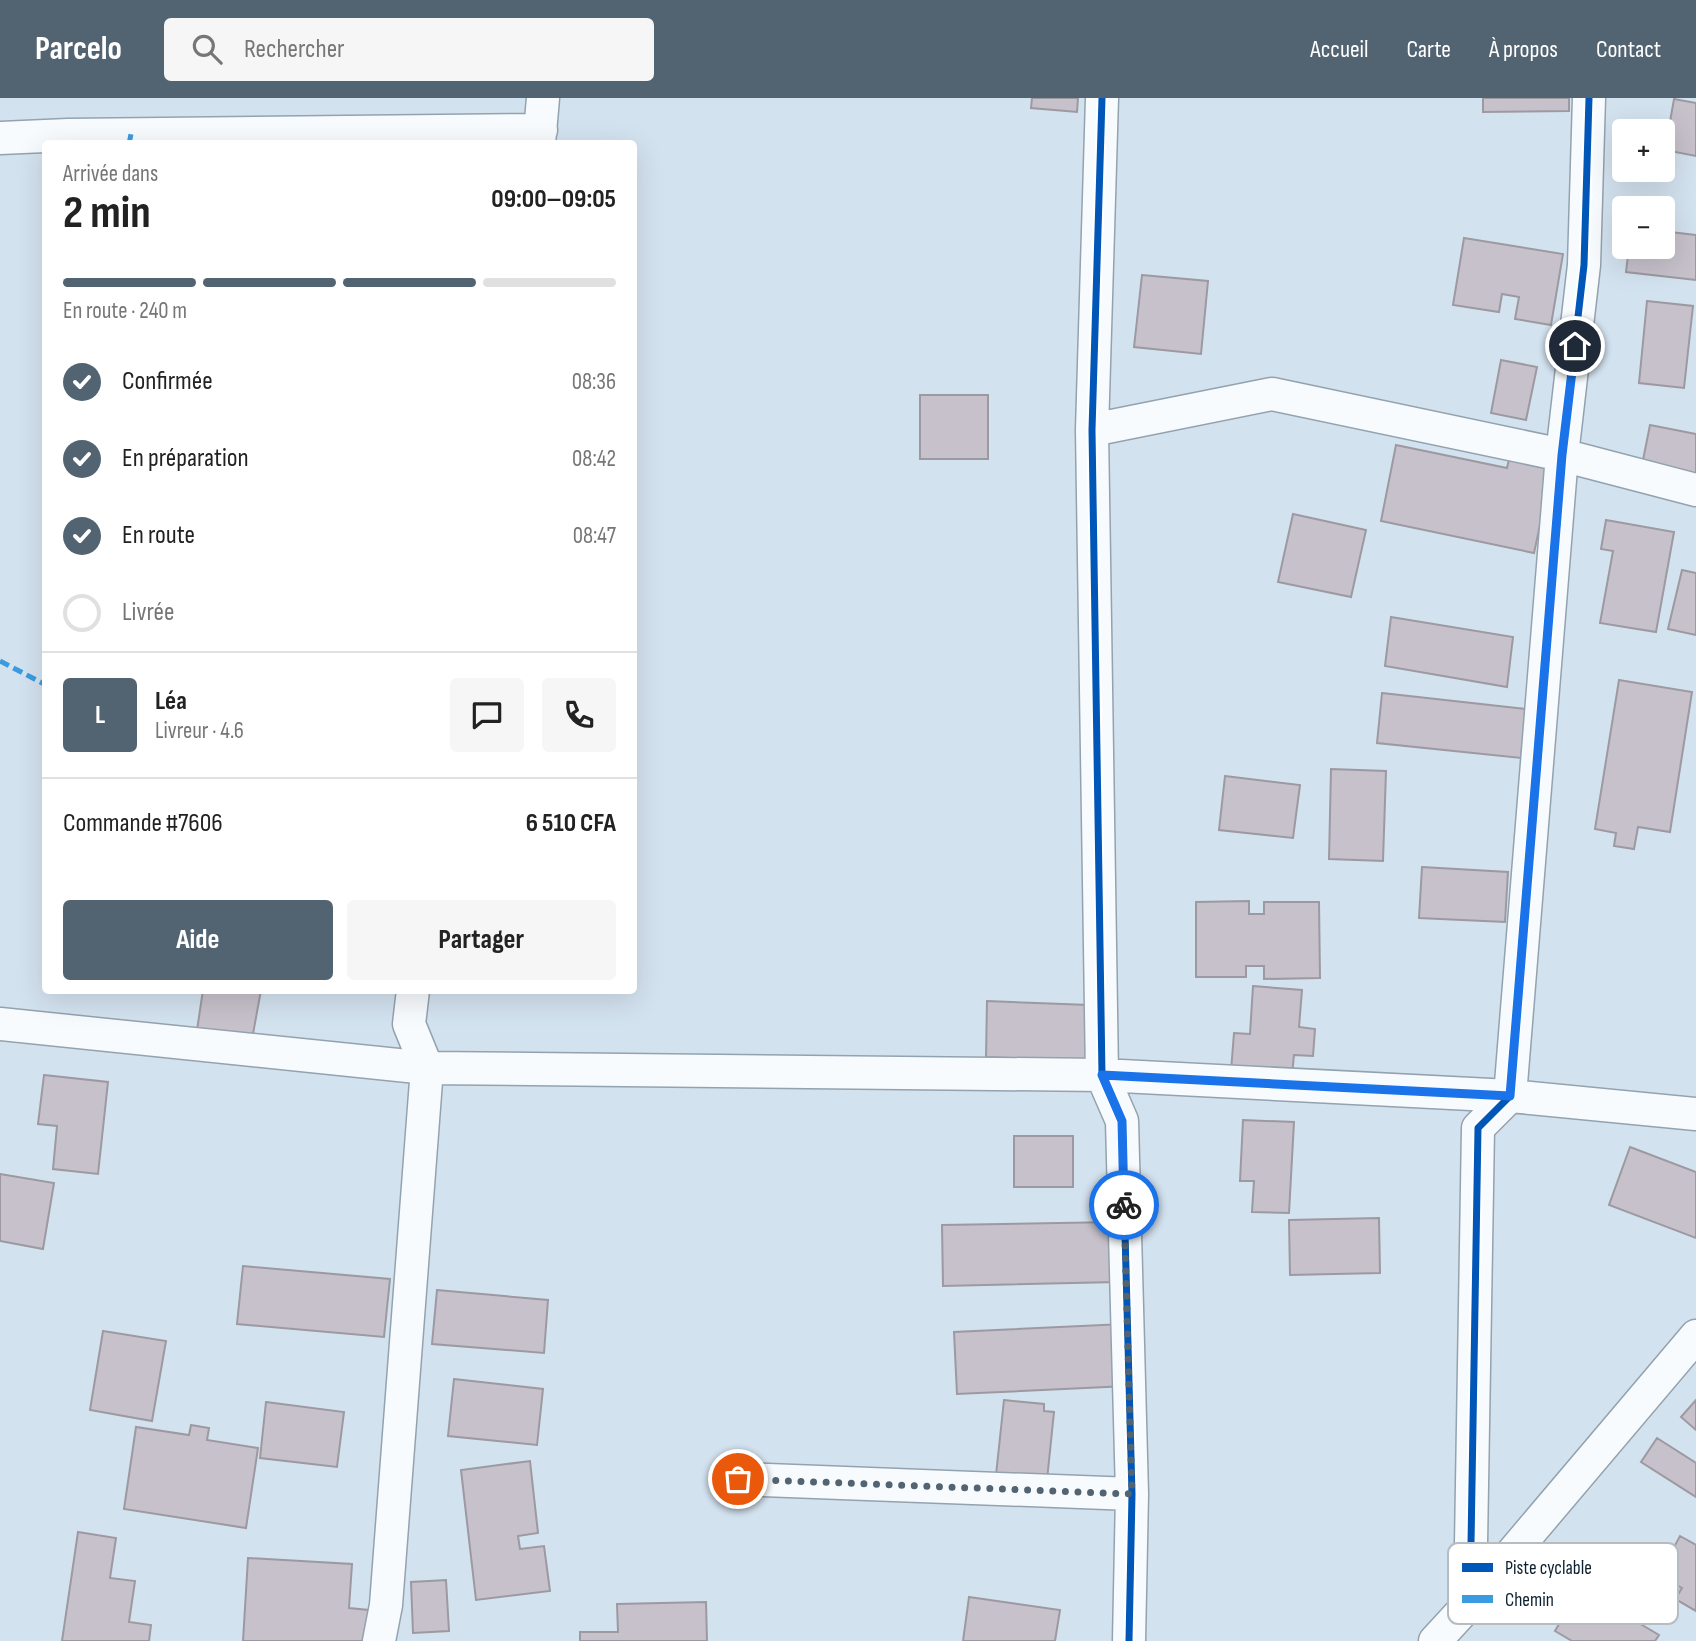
<!DOCTYPE html>
<html lang="fr">
<head>
<meta charset="utf-8">
<style>
  body { margin:0; font-family:"Sofia Sans Condensed",sans-serif; background:#f6f6f6; color:#222; height:100vh; display:flex; flex-direction:column; font-size:26px; white-space:nowrap }
  * { box-sizing:border-box; margin:0 }
  p { font-size:23px; color:#767676 }
  .icon { flex:none; width:38px; height:38px; fill:none; stroke:currentColor; stroke-width:2; stroke-linecap:round; stroke-linejoin:round }
  .map { position:relative; flex:1; overflow:hidden }
  .details { position:absolute; left:42px; top:42px; width:595px; height:854px; display:flex; flex-direction:column; background:#fff; border-radius:7px; box-shadow:0 7px 28px #0002 }
  .details>* { flex:none }
  .buttons { position:absolute; left:1612px; top:21px; display:grid; gap:14px }
  .buttons a { display:grid; place-items:center; width:63px; height:63px; border-radius:7px; background:#fff; box-shadow:0 7px 28px #0002; font-size:35px }
  .pin { position:absolute; display:grid; place-items:center; width:60px; height:60px; color:#fff; margin:-30px; border:4px solid #fff; border-radius:50%; box-shadow:0 2px 7px #0007 }
  .courier { position:absolute; display:grid; place-items:center; width:70px; height:70px; margin:-35px; border:5px solid #1a73e8; border-radius:50%; background:#fff; color:#222; box-shadow:0 2px 9px #0007 }
  .overview em { font-style:normal; font-weight:700 }
  .overview div { display:flex; flex-direction:column-reverse }
  .overview { display:flex; align-items:center; justify-content:space-between; height:119px; padding:0 21px }
  h1 { font-size:46px; font-weight:700; line-height:52px }
  .bar { display:grid; grid-template-columns:repeat(4,1fr); gap:10px 7px; align-content:center; height:84px; padding:0 21px }
  .bar i { height:9px; border-radius:5px; background:#e0e0e0 }
  .bar .selected { background:#526371 }
  .bar p { grid-column:span 4 }
  .line { display:flex; align-items:center; gap:18px; padding:0 21px; border-top:2px solid #e0e0e0 }
  .line div { flex:1 }
  .round { display:grid; place-items:center; flex:none; width:74px; height:74px; border-radius:7px; background:#f6f6f6 }
  ol { padding:0 21px; list-style:none }
  li { display:flex; align-items:center; gap:21px; height:77px }
  li p { margin-inline-start:auto }
  li .icon { padding:7px; border-radius:50%; background:#526371; color:#fff; stroke-width:4 }
  li:last-child { color:#767676 }
  li i { width:38px; height:38px; border:4px solid #e0e0e0; border-radius:50% }
  .button { display:flex; gap:14px; margin-top:auto; padding:14px 21px }
  .button a { flex:1; height:80px; border-radius:7px; background:#526371; color:#fff; font-size:28px; font-weight:700; line-height:80px; text-align:center }
  .button a+a { background:#f6f6f6; color:#222 }
  header { display:flex; align-items:center; gap:42px; box-sizing:border-box; height:98px; padding:0 35px; background:#526371; color:#fff }
  header strong { font-size:33px }
  nav { display:flex; gap:38px; margin-inline-start:auto; font-size:24px }
  .search { width:490px; height:63px; background:#f6f6f6; display:flex; align-items:center; gap:18px; box-sizing:border-box; padding:0 24px; border-radius:7px; color:#767676; font-size:26px }
  .map>svg:first-child { display:block }
  .building { fill:#c6c1ca; stroke:#9d99a1; stroke-width:2 }
  .lines { fill:none; stroke-linecap:round; stroke-linejoin:round }
  .minor-casing { stroke:#93a2af; stroke-width:35 }
  .minor { stroke:#f8fbfd; stroke-width:32 }
  .quiet { stroke:#3a9be1; stroke-width:5; stroke-dasharray:10 5; stroke-linecap:butt }
  .cycleway-casing { stroke:#fff; stroke-width:11 }
  .cycleway { stroke:#0057b8; stroke-width:7 }
  .done { stroke:#526371; stroke-width:7; stroke-dasharray:0 12.6 }
  .route { stroke:#1a73e8; stroke-width:9 }
  .key { fill:#fff; stroke:#b6bcc0; stroke-width:2 }
  .key-label { font-size:19px; fill:#0c1f2d }
</style>
</head>
<body>
<header>
<strong>Parcelo</strong>
<div class="search"><svg class="icon" aria-label="search" viewBox="0 0 24 24"><circle cx="10" cy="10" r="6"/><path d="M15 15l6 6"/></svg>Rechercher</div>
<nav><a>Accueil</a><a>Carte</a><a>À propos</a><a>Contact</a></nav>
</header>
<div class="map">
<svg width="1696" height="1543" viewBox="0 0 1696 1543">
  <rect width="100%" height="100%" fill="#d3e2ef"/>
  <path class="building" d="M1032,0H1078L1077,14L1031,10Z
    M1483,0H1569V13L1483,14Z
    M1674,1L1696,5V58L1665,52Z
    M1662,133L1696,137V182L1626,174L1629,149H1662Z
    M1464,140L1563,156L1551,227L1515,221L1519,199L1502,196L1499,214L1453,207Z
    M1142,177L1208,183L1201,256L1134,249Z
    M1647,203L1693,208L1684,290L1639,285Z
    M1501,262L1537,269L1526,322L1491,315Z
    M920,297H988V361H920Z
    M1650,327L1696,336V394L1639,382Z
    M1396,347L1507,370L1511,353L1554,362L1534,455L1381,423Z
    M1293,416L1366,432L1351,499L1278,484Z
    M1606,422L1674,434L1656,534L1600,525L1613,453L1601,451Z
    M1682,472L1696,475V537L1668,531Z
    M1391,519L1513,539L1507,589L1385,568Z
    M1619,582L1692,594L1670,734L1638,729L1634,751L1614,748L1616,735L1595,731Z
    M1382,595L1526,611L1521,660L1377,645Z
    M1331,671L1386,673L1383,763L1329,761Z
    M1225,678L1300,687L1293,740L1219,732Z
    M1422,769L1508,774L1505,824L1419,820Z
    M1249,803V816H1264V804H1319L1320,880L1264,881V868H1246V879H1196V804Z
    M1253,888L1302,892L1299,929L1315,931L1313,958L1294,957L1292,977L1231,973L1234,935L1250,936Z
    M203,892H261L251,947L196,939Z
    M987,903L1089,907L1113,964L986,959Z
    M44,977L108,984L98,1076L53,1071L57,1028L38,1026Z
    M1243,1022L1294,1024L1289,1115L1252,1114L1254,1083H1240Z
    M1014,1038H1073V1089H1014Z
    M1630,1049L1696,1074V1140L1609,1107Z
    M0,1076L54,1085L43,1151L0,1143Z
    M1379,1120L1380,1175L1290,1177L1289,1122Z
    M1116,1124L1117,1184L943,1188L942,1127Z
    M243,1168L390,1181L384,1239L237,1226Z
    M437,1192L548,1202L544,1255L432,1246Z
    M1124,1226L1127,1288L957,1296L954,1234Z
    M103,1233L166,1243L152,1323L90,1312Z
    M454,1281L543,1291L537,1347L448,1338Z
    M1004,1302L1044,1306V1313L1054,1314L1047,1382L996,1377Z
    M1696,1302V1332L1681,1319Z
    M266,1304L344,1314L337,1369L260,1360Z
    M191,1327L209,1330L207,1342L258,1350L246,1430L124,1411L136,1329L189,1337Z
    M1657,1340L1696,1365V1399L1641,1364Z
    M530,1363L538,1435L518,1438L520,1451L544,1448L550,1493L476,1502L461,1372Z
    M78,1434L116,1440L110,1480L135,1483L129,1524L151,1527L149,1543H62Z
    M1680,1438L1696,1447V1513L1653,1488Z
    M1614,1449L1682,1490L1664,1520L1596,1479Z
    M248,1460L352,1466L349,1510L369,1512L367,1543H243Z
    M446,1482L449,1533L413,1535L411,1484Z
    M1580,1490L1659,1537L1655,1543H1572L1555,1533Z
    M969,1499L1060,1512L1055,1543H963Z
    M706,1504L707,1543H580V1534H618L617,1506Z"/>
  <g class="lines">
    <g class="minor-casing">
      <path id="minor" d="M1102,0L1092,332L1102,977L1122,1023L1132,1396L1129,1543
        M0,40L68,37L541,32
        M539,46L543,0
        M1092,332L1272,296L1562,357L1696,392
        M413,892L409,926L427,970L1102,977L1510,998L1696,1016
        M0,926L427,970L386,1507L379,1543
        M739,1381L1132,1396
        M1470,1505L1478,1030L1510,998L1562,357L1584,167L1589,0
        M1435,1543L1470,1505L1696,1238"/>
    </g>
    <use href="#minor" class="minor"/>
    <path class="quiet" d="M129,46L131,36
      M0,563L46,587"/>
    <g class="cycleway-casing">
      <path id="cycleway" d="M1102,0L1092,332L1102,977L1122,1023L1132,1396L1129,1543
        M1470,1505L1478,1030L1510,998L1562,357L1584,167L1589,0"/>
    </g>
    <use href="#cycleway" class="cycleway"/>
  </g>
  <g class="lines">
    <path class="done" d="M738,1381L1132,1396L1124,1107"/>
    <path class="route" d="M1124,1107L1122,1023L1102,977L1510,998L1562,357L1575,248"/>
  </g>
  <rect x="1448" y="1445" width="230" height="81" rx="10" class="key"/>
  <rect x="1462" y="1465" width="31" height="9" fill="#0057b8"/>
  <rect x="1462" y="1497" width="31" height="8" fill="#3a9be1"/>
  <g class="key-label">
    <text x="1505" y="1476">Piste cyclable</text>
    <text x="1505" y="1508">Chemin</text>
  </g>
</svg>
<div class="buttons">
<a>+</a>
<a>−</a>
</div>
<div class="pin" style="left:738px;top:1381px;background:#ea580c"><svg class="icon" aria-label="bag" viewBox="0 0 24 24"><path d="M5 8h14l-1 12H6zM9 8a3 3 0 0 1 6 0"/></svg></div>
<div class="pin" style="left:1575px;top:248px;background:#1f2937"><svg class="icon" aria-label="home" viewBox="0 0 24 24"><path d="M3 11l9-7 9 7M6 9v11h12V9"/></svg></div>
<div class="courier" style="left:1124px;top:1107px"><svg class="icon" aria-label="bike" viewBox="0 0 24 24"><circle cx="6" cy="16" r="4"/><circle cx="18" cy="16" r="4"/><path d="M6 16l4-8h5l3 8M10 8l3 8H6M13 5h3"/></svg></div>
<section class="details">
<div class="overview"><div><h1>2 min</h1><p>Arrivée dans</p></div><em>09:00–09:05</em></div>
<div class="bar"><i class="selected"></i><i class="selected"></i><i class="selected"></i><i></i><p>En route · 240 m</p></div>
<ol>
<li><svg class="icon" aria-label="check" viewBox="0 0 24 24"><path d="M5 12l5 5 9-10"/></svg>Confirmée<p>08:36</p></li>
<li><svg class="icon" aria-label="check" viewBox="0 0 24 24"><path d="M5 12l5 5 9-10"/></svg>En préparation<p>08:42</p></li>
<li><svg class="icon" aria-label="check" viewBox="0 0 24 24"><path d="M5 12l5 5 9-10"/></svg>En route<p>08:47</p></li>
<li><i></i>Livrée</li>
</ol>
<div class="line" style="height:126px"><b class="round" style="background:#526371;color:#fff">L</b><div><b>Léa</b><p>Livreur · 4.6</p></div><a class="round"><svg class="icon" aria-label="chat" viewBox="0 0 24 24"><path d="M4 5h16v11H9l-5 4z"/></svg></a><a class="round"><svg class="icon" aria-label="phone" viewBox="0 0 24 24"><path d="M5 4h4l2 5-3 2q2 4 5 5l2-3 5 2v4C11 20 4 13 5 4z"/></svg></a></div>
<div class="line" style="height:91px"><div>Commande #7606</div><b>6 510 CFA</b></div>
<div class="button"><a>Aide</a><a>Partager</a></div>
</section>
</div>
</body>
</html>
